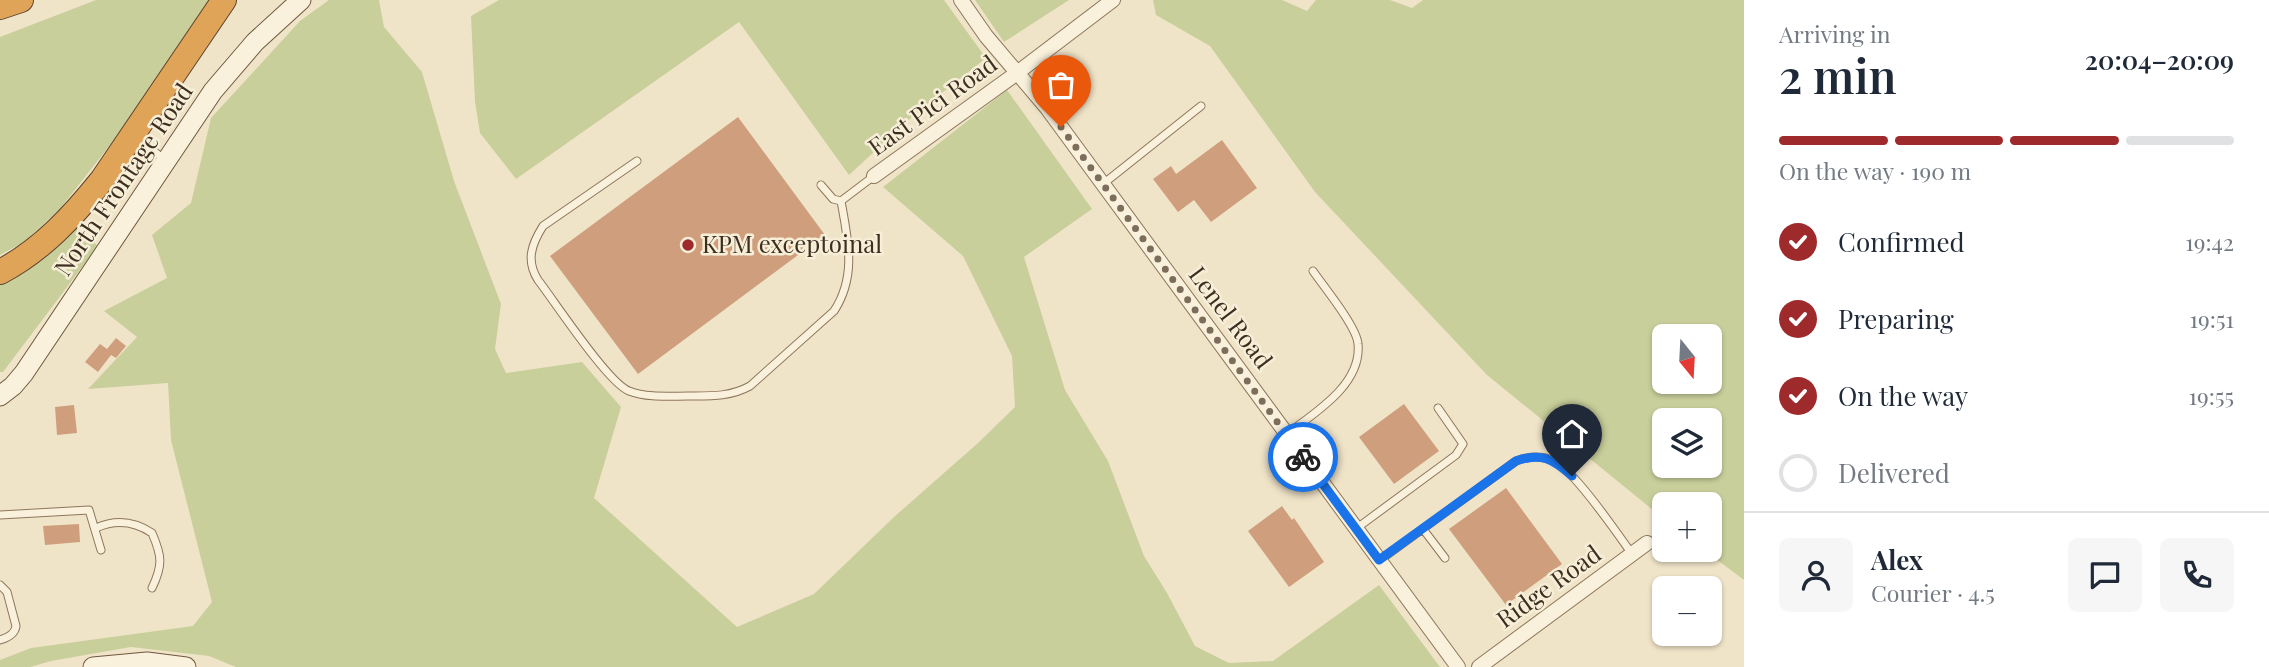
<!DOCTYPE html>
<html lang="en">
<head>
<meta charset="utf-8">
<style>
  body { margin:0; font-family:"Playfair Display",serif; background:#f6f6f7; color:#1f2937; height:100vh; display:flex; flex-direction:column; font-size:26px; white-space:nowrap }
  * { box-sizing:border-box; margin:0 }
  p { font-size:23px; color:#747a83 }
  .icon { flex:none; width:38px; height:38px; fill:none; stroke:currentColor; stroke-width:2; stroke-linecap:round; stroke-linejoin:round }
  .map { position:relative; flex:1; overflow:hidden }
  .panel { display:flex; flex-direction:column; background:#fff; width:525px }
  .panel>* { flex:none }
  .needle { width:46px; rotate:162deg }
  .fabs { position:absolute; left:1652px; top:324px; display:grid; gap:14px }
  .fabs a { display:grid; place-items:center; width:70px; height:70px; border-radius:10px; background:#fff; box-shadow:0 2px 5px #0004; font-size:35px }
  .pin { position:absolute; display:grid; place-items:center; width:60px; height:60px; color:#fff; margin:-72px -30px; border-radius:50% 50% 50% 0; rotate:-45deg; box-shadow:0 0 7px #0007 }
  .pin .icon { rotate:45deg }
  .courier { position:absolute; display:grid; place-items:center; width:70px; height:70px; margin:-35px; border:5px solid #1a73e8; border-radius:50%; background:#fff; color:#222; box-shadow:0 2px 9px #0007 }
  .overview em { font-style:normal; font-weight:600 }
  .overview div { display:flex; flex-direction:column-reverse }
  .overview { display:flex; align-items:center; justify-content:space-between; height:119px; padding:0 35px }
  h1 { font-size:46px; font-weight:600; line-height:52px }
  .bar { display:grid; grid-template-columns:repeat(4,1fr); gap:10px 7px; align-content:center; height:84px; padding:0 35px }
  .bar i { height:9px; border-radius:5px; background:#e0e1e3 }
  .bar .on { background:#9e2a2b }
  .bar p { grid-column:span 4 }
  .line { display:flex; align-items:center; gap:18px; padding:0 35px; border-top:2px solid #e0e1e3 }
  .line div { flex:1 }
  .round { display:grid; place-items:center; flex:none; width:74px; height:74px; border-radius:10px; background:#f6f6f7 }
  ol { padding:0 35px; list-style:none }
  li { display:flex; align-items:center; gap:21px; height:77px }
  li p { margin-inline-start:auto }
  li .icon { padding:7px; border-radius:50%; background:#9e2a2b; color:#fff; stroke-width:4 }
  li:last-child { color:#747a83 }
  li i { width:38px; height:38px; border:4px solid #e0e1e3; border-radius:50% }
  main { display:flex; flex:1; min-height:0 }
  .map>svg:first-child { display:block }
  .green { fill:#c9cf9b; fill-rule:evenodd }
  .building { fill:#cf9f7d }
  .lines { fill:none; stroke-linecap:round; stroke-linejoin:round }
  .lane-casing { stroke:#8d765c; stroke-width:9 }
  .street-casing { stroke:#8d765c; stroke-width:16 }
  .secondary-casing { stroke:#6f573f; stroke-width:21 }
  .highway-casing { stroke:#5b4430; stroke-width:26 }
  .lane { stroke:#faf1dc; stroke-width:7 }
  .street { stroke:#faf1dc; stroke-width:14 }
  .secondary { stroke:#faf1dc; stroke-width:19 }
  .highway { stroke:#e0a458; stroke-width:24 }
  .done { stroke:#7c6e5b; stroke-width:7; stroke-dasharray:0 12.6 }
  .route { stroke:#1a73e8; stroke-width:9 }
  .poi-dot { fill:#9e2a2b; stroke:#f7eed8; stroke-width:2.5 }
  .labels { text-anchor:middle; stroke-width:5; stroke-linejoin:round; paint-order:stroke }
  .street-label { font-size:24px; fill:#3d2e20; stroke:#f7eed8 }
  .poi-label { font-size:24px; fill:#3d2e20; stroke:#f7eed8; text-anchor:start }
</style>
</head>
<body>
<main>
<div class="map">
<svg width="1744" height="667" viewBox="0 0 1744 667">
  <rect width="100%" height="100%" fill="#f0e4c8"/>
  <path class="green" d="M96,0H220L221,4L59,210L24,242L0,255V37Z
    M329,0H379L384,27L422,72L454,181L501,304L495,349L506,373L582,362L621,407L594,498L737,627L814,594L894,517L978,443L1015,407L1012,356L963,256L883,187L1007,90L1092,209L1024,257L1065,390L1108,461L1144,556L1167,593L1195,646L1229,663L1273,661L1379,585L1440,667H236L209,656L131,647L51,661L30,667H0V660L31,648L193,626L212,602L171,440L168,383L88,389L137,337L104,311L167,278L152,235L191,203L211,118L300,21Z
    M499,0H944L986,58L912,117L849,175L739,22L516,179L480,133L475,102L471,16Z
    M975,0H1069L1004,42Z
    M1153,0H1282L1307,11L1316,0H1390L1412,8L1423,0H1744V580L1704,550H1710V504H1664V519L1487,375L1315,192L1210,46L1156,15ZM1664,336H1710V382H1664ZM1664,420H1710V466H1664Z
    M76,228L98,246L3,372H0V284Z"/>
  <path class="building" d="M738,117L825,235L638,374L550,256Z
    M1222,140L1257,188L1211,222L1194,200L1178,212L1153,179L1171,166L1176,174Z
    M116,338L126,346L116,358L111,355L98,372L85,362L100,344L107,349Z
    M1404,404L1439,451L1394,484L1359,437Z
    M74,405L77,433L57,435L55,407Z
    M1506,488L1562,564L1506,605L1449,529Z
    M1282,506L1292,520L1294,518L1324,562L1289,587L1248,531Z
    M79,524L80,542L45,545L43,526Z"/>
  <g class="lines">
    <g class="lane-casing">
      <path id="lane" d="M136,137L165,160
        M637,161L543,226C531,245 526,261 538,280C555,302 608,383 629,391C647,398 669,396 688,396C711,396 730,397 750,386L834,311C857,276 848,240 841,201L874,176
        M1103,184L1201,106
        M821,185L833,199L841,201
        M1287,434C1314,413 1362,385 1358,344C1357,327 1324,287 1313,271
        M0,515L89,510L101,550
        M96,528C116,519 134,521 152,533C162,556 163,565 152,588
        M1357,528L1456,455L1463,444L1438,408
        M1423,529L1445,558
        M1380,560L1516,461C1527,457 1542,455 1554,461C1574,470 1617,533 1632,554
        M0,585L7,592L16,626C15,634 7,638 0,640"/>
    </g>
    <g class="street-casing">
      <path id="street" d="M961,0L986,36L1047,108L1458,667
        M874,176L1017,73L1113,0
        M1479,667L1647,543"/>
    </g>
    <g class="secondary-casing">
      <path id="secondary" d="M0,396L13,386L24,373L213,91L255,42L301,0
        M93,667L147,662L186,667"/>
    </g>
    <g class="highway-casing">
      <path id="highway" d="M0,7L21,0
        M0,272C42,250 73,216 102,180L224,0"/>
    </g>
    <use href="#lane" class="lane"/>
    <use href="#street" class="street"/>
    <use href="#secondary" class="secondary"/>
    <use href="#highway" class="highway"/>
  </g>
  <g class="lines">
    <path class="done" d="M1061,127L1303,457"/>
    <path class="route" d="M1303,457L1379,560L1516,461C1541,452 1553,459 1572,476"/>
  </g>
  <circle class="poi-dot" cx="688" cy="245" r="7"/>
  <g class="labels">
    <g class="street-label">
      <text transform="translate(933 106) rotate(-36)" y="8">East Pici Road</text>
      <text transform="translate(124 180) rotate(-56)" y="8">North Frontage Road</text>
      <text transform="translate(1230 318) rotate(53)" y="8">Lenel Road</text>
      <text transform="translate(1549 587) rotate(-36)" y="8">Ridge Road</text>
    </g>
    <g class="poi-label">
      <text x="702" y="253">KPM exceptoinal</text>
    </g>
  </g>
</svg>
<div class="fabs">
<a><svg class="needle" viewBox="-14 -14 28 28"><path d="M0-13l5 13h-10z" fill="#e53935"/><path d="M0 13l5-13h-10z" fill="#747a83"/></svg></a>
<a><svg class="icon" aria-label="layers" viewBox="0 0 24 24"><path d="M12 4l9 5-9 5-9-5zM3 14l9 5 9-5"/></svg></a>
<a>+</a>
<a>−</a>
</div>
<div class="pin" style="left:1061px;top:127px;background:#ea580c"><svg class="icon" aria-label="bag" viewBox="0 0 24 24"><path d="M5 8h14l-1 12H6zM9 8a3 3 0 0 1 6 0"/></svg></div>
<div class="pin" style="left:1572px;top:476px;background:#1f2937"><svg class="icon" aria-label="home" viewBox="0 0 24 24"><path d="M3 11l9-7 9 7M6 9v11h12V9"/></svg></div>
<div class="courier" style="left:1303px;top:457px"><svg class="icon" aria-label="bike" viewBox="0 0 24 24"><circle cx="6" cy="16" r="4"/><circle cx="18" cy="16" r="4"/><path d="M6 16l4-8h5l3 8M10 8l3 8H6M13 5h3"/></svg></div>
</div>
<section class="panel">
<div class="overview"><div><h1>2 min</h1><p>Arriving in</p></div><em>20:04–20:09</em></div>
<div class="bar"><i class="on"></i><i class="on"></i><i class="on"></i><i></i><p>On the way · 190 m</p></div>
<ol>
<li><svg class="icon" aria-label="check" viewBox="0 0 24 24"><path d="M5 12l5 5 9-10"/></svg>Confirmed<p>19:42</p></li>
<li><svg class="icon" aria-label="check" viewBox="0 0 24 24"><path d="M5 12l5 5 9-10"/></svg>Preparing<p>19:51</p></li>
<li><svg class="icon" aria-label="check" viewBox="0 0 24 24"><path d="M5 12l5 5 9-10"/></svg>On the way<p>19:55</p></li>
<li><i></i>Delivered</li>
</ol>
<div class="line" style="height:126px"><a class="round"><svg class="icon" aria-label="person" viewBox="0 0 24 24"><circle cx="12" cy="8" r="4"/><path d="M4 21q1-7 8-7t8 7"/></svg></a><div><b>Alex</b><p>Courier · 4.5</p></div><a class="round"><svg class="icon" aria-label="chat" viewBox="0 0 24 24"><path d="M4 5h16v11H9l-5 4z"/></svg></a><a class="round"><svg class="icon" aria-label="phone" viewBox="0 0 24 24"><path d="M5 4h4l2 5-3 2q2 4 5 5l2-3 5 2v4C11 20 4 13 5 4z"/></svg></a></div>
</section>
</main>
</body>
</html>
